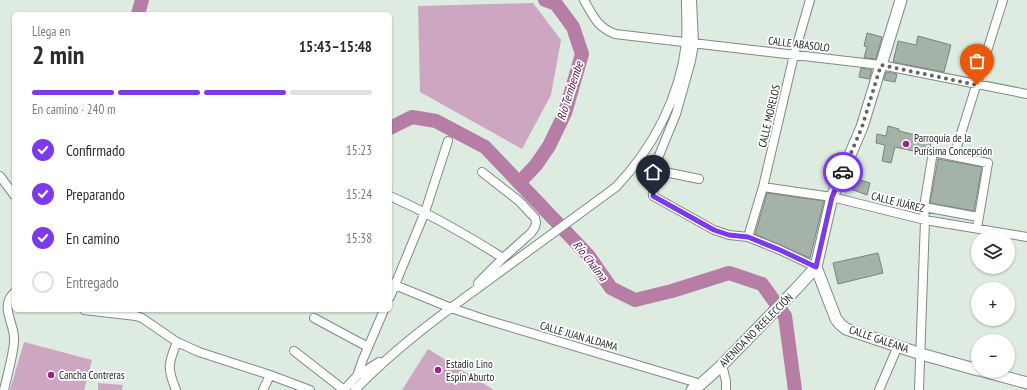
<!DOCTYPE html>
<html lang="es">
<head>
<meta charset="utf-8">
<style>
  body { margin:0; font-family:"PT Sans Narrow",sans-serif; background:#f2f2f3; color:#2b2b33; height:100vh; display:flex; flex-direction:column; font-size:15px; white-space:nowrap }
  * { box-sizing:border-box; margin:0 }
  p { font-size:13px; color:#7c7c81 }
  .icon { flex:none; width:22px; height:22px; fill:none; stroke:currentColor; stroke-width:2; stroke-linecap:round; stroke-linejoin:round }
  .map { position:relative; flex:1; overflow:hidden }
  .details { position:absolute; left:12px; top:12px; width:380px; height:300px; display:flex; flex-direction:column; background:#fff; border-radius:6px; box-shadow:0 1px 3px #0004 }
  .details>* { flex:none }
  .tools { position:absolute; left:971px; top:230px; display:grid; gap:8px }
  .tools a { display:grid; place-items:center; width:44px; height:44px; border-radius:50%; background:#fff; box-shadow:0 1px 3px #0004; font-size:20px }
  .pin { position:absolute; display:grid; place-items:center; width:34px; height:34px; color:#fff; margin:-41px -17px; border-radius:50% 50% 50% 0; rotate:-45deg; box-shadow:0 0 4px #0007 }
  .pin .icon { rotate:45deg }
  .courier { position:absolute; display:grid; place-items:center; width:40px; height:40px; margin:-20px; border:3px solid #7c3aed; border-radius:50%; background:#fff; color:#222; box-shadow:0 1px 5px #0007 }
  .headline em { font-style:normal; font-weight:700 }
  .headline div { display:flex; flex-direction:column-reverse }
  .headline { display:flex; align-items:center; justify-content:space-between; height:68px; padding:0 20px }
  h1 { font-size:26px; font-weight:700; line-height:30px }
  .bar { display:grid; grid-template-columns:repeat(4,1fr); gap:6px 4px; align-content:center; height:48px; padding:0 20px }
  .bar i { height:5px; border-radius:3px; background:#e1e1e2 }
  .bar .current { background:#7c3aed }
  .bar p { grid-column:span 4 }
  ol { padding:0 20px; list-style:none }
  li { display:flex; align-items:center; gap:12px; height:44px }
  li p { margin-inline-start:auto }
  li .icon { padding:4px; border-radius:50%; background:#7c3aed; color:#fff; stroke-width:4 }
  li:last-child { color:#7c7c81 }
  li i { width:22px; height:22px; border:2px solid #e1e1e2; border-radius:50% }
  .map>svg:first-child { display:block }
  .green { fill:#cda6c1 }
  .lines { fill:none; stroke-linecap:round; stroke-linejoin:round }
  .river { stroke:#b67da5; stroke-width:14 }
  .building { fill:#a5b2a8; stroke:#79857d }
  .street-casing { stroke:#7f8b82; stroke-width:10 }
  .secondary-casing { stroke:#7f8b82; stroke-width:13 }
  .street { stroke:#fff; stroke-width:8 }
  .secondary { stroke:#fff; stroke-width:11 }
  .done { stroke:#5f6762; stroke-width:4; stroke-dasharray:0 7.2 }
  .route { stroke:#7c3aed; stroke-width:5 }
  .poi-dot { fill:#9a2682; stroke:#fff; stroke-width:1.5 }
  .labels { text-anchor:middle; stroke-width:3.5; stroke-linejoin:round; paint-order:stroke }
  .street-label { font-size:11px; fill:#1b201d; stroke:#fff }
  .poi-label { font-size:11px; fill:#1b201d; stroke:#fff; text-anchor:start }
  .water-label { font-size:12px; font-style:italic; fill:#5b174c; stroke:#fff }
</style>
</head>
<body>
<div class="map">
<svg width="1027" height="390" viewBox="0 0 1027 390">
  <rect width="100%" height="100%" fill="#ddebe1"/>
  <path class="green" d="M533,3L561,40L551,95L522,149L420,92L418,6Z
    M24,342L92,360L84,390H10Z
    M428,349L494,390H402Z
    M98,383L123,385L122,390H98Z"/>
  <g class="lines">
    <path class="river" d="M138,14L142,0
      M390,128L412,117L436,121L485,147L588,255L611,288L635,300L672,291L729,273L762,284L785,316L795,390
      M519,183L536,165L549,146L565,113L582,54L573,27L556,4L545,0"/>
  </g>
  <path class="building" d="M867,33L882,37L876,59L864,58L867,47L864,46Z
    M918,36L951,45L944,72L893,62L898,41L916,45Z
    M861,68L872,70L869,79L859,77Z
    M886,72L897,74L895,82L884,80Z
    M888,126L899,129V131L932,139L930,147L927,154L895,147L891,163L882,161L885,145L876,143L877,134L886,136Z
    M938,159L982,167L974,211L930,203Z
    M848,176L870,183L867,195L845,187Z
    M767,193L824,201L810,258L755,234Z
    M878,253L883,273L838,284L833,263Z"/>
  <g class="lines">
    <g class="street-casing">
      <path id="street" d="M584,0C593,16 597,27 615,34L881,65L1027,94
        M692,0L694,43L691,61L676,114L658,158L655,170L653,196L714,230L729,235L748,237L780,250L816,267
        M954,156L1003,0
        M655,170L699,179
        M0,176L14,195
        M763,187L832,197L925,220L1027,237
        M390,196C430,214 467,235 503,258
        M924,207L978,217
        M748,237L763,187L794,55L810,0
        M390,283L451,308L487,320L701,384
        M478,283L503,258L531,233L535,227L536,222L535,218L519,201L482,172
        M390,297L425,212L448,141
        M84,310L136,316L142,318L177,342L199,352L270,375L310,390
        M314,318L368,347
        M294,351L344,390
        M722,365L726,381V390
        M357,376L363,359L384,310
        M4,390C7,376 15,350 14,337C13,321 0,306 14,293
        M176,390C167,368 168,364 177,342
        M263,390L270,375
        M344,390L357,376L379,362
        M355,390C395,348 442,314 489,280C531,249 574,218 616,187C653,148 680,97 686,43C687,29 686,14 686,0
        M879,390L898,346
        M919,390L925,220L924,207L933,152L988,163L977,228"/>
    </g>
    <g class="secondary-casing">
      <path id="secondary" d="M816,267L836,319L840,324L846,329L921,354L978,370
        M983,371L1027,383
        M692,390L701,384L722,365L796,289L816,267L832,197L862,127L901,0"/>
    </g>
    <use href="#street" class="street"/>
    <use href="#secondary" class="secondary"/>
  </g>
  <g class="lines">
    <path class="done" d="M843,172L862,127L881,65L977,85"/>
    <path class="route" d="M653,196L714,230L729,235L748,237L780,250L816,267L832,197L843,172"/>
  </g>
  <g class="poi-dot">
    <circle cx="906" cy="144" r="4"/>
    <circle cx="438" cy="370" r="4"/>
    <circle cx="51" cy="375" r="4"/>
  </g>
  <g class="labels">
    <g class="street-label">
      <text transform="translate(799 44) rotate(7)" y="4">CALLE ABASOLO</text>
      <text transform="translate(769 116) rotate(-77)" y="4">CALLE MORELOS</text>
      <text transform="translate(898 202) rotate(14)" y="4">CALLE JUÁREZ</text>
      <text transform="translate(756 330) rotate(-45)" y="4">AVENIDA NO REELECCIÓN</text>
      <text transform="translate(579 336) rotate(16)" y="4">CALLE JUAN ALDAMA</text>
      <text transform="translate(879 339) rotate(19)" y="4">CALLE GALEANA</text>
    </g>
    <g class="poi-label">
      <text x="914" y="142">Parroquia de la<tspan x="914" dy="13">Purísima Concepción</tspan></text>
      <text x="446" y="368">Estadio Lino<tspan x="446" dy="13">Espín Aburto</tspan></text>
      <text x="59" y="379">Cancha Contreras</text>
    </g>
    <g class="water-label">
      <text transform="translate(570 91) rotate(-72)" y="4">Río Tembembe</text>
      <text transform="translate(590 261) rotate(52)" y="4">Río Chalma</text>
    </g>
  </g>
</svg>
<div class="tools">
<a><svg class="icon" aria-label="layers" viewBox="0 0 24 24"><path d="M12 4l9 5-9 5-9-5zM3 14l9 5 9-5"/></svg></a>
<a>+</a>
<a>−</a>
</div>
<div class="pin" style="left:977px;top:85px;background:#ea580c"><svg class="icon" aria-label="bag" viewBox="0 0 24 24"><path d="M5 8h14l-1 12H6zM9 8a3 3 0 0 1 6 0"/></svg></div>
<div class="pin" style="left:653px;top:196px;background:#1f2937"><svg class="icon" aria-label="home" viewBox="0 0 24 24"><path d="M3 11l9-7 9 7M6 9v11h12V9"/></svg></div>
<div class="courier" style="left:843px;top:172px"><svg class="icon" aria-label="car" viewBox="0 0 24 24"><path d="M5 17H2v-5l4-1 3-4h7l3 4 3 1v5h-3M9 17h6M6 11h13"/><circle cx="7" cy="17" r="2"/><circle cx="17" cy="17" r="2"/></svg></div>
<section class="details">
<div class="headline"><div><h1>2 min</h1><p>Llega en</p></div><em>15:43–15:48</em></div>
<div class="bar"><i class="current"></i><i class="current"></i><i class="current"></i><i></i><p>En camino · 240 m</p></div>
<ol>
<li><svg class="icon" aria-label="check" viewBox="0 0 24 24"><path d="M5 12l5 5 9-10"/></svg>Confirmado<p>15:23</p></li>
<li><svg class="icon" aria-label="check" viewBox="0 0 24 24"><path d="M5 12l5 5 9-10"/></svg>Preparando<p>15:24</p></li>
<li><svg class="icon" aria-label="check" viewBox="0 0 24 24"><path d="M5 12l5 5 9-10"/></svg>En camino<p>15:38</p></li>
<li><i></i>Entregado</li>
</ol>
</section>
</div>
</body>
</html>
